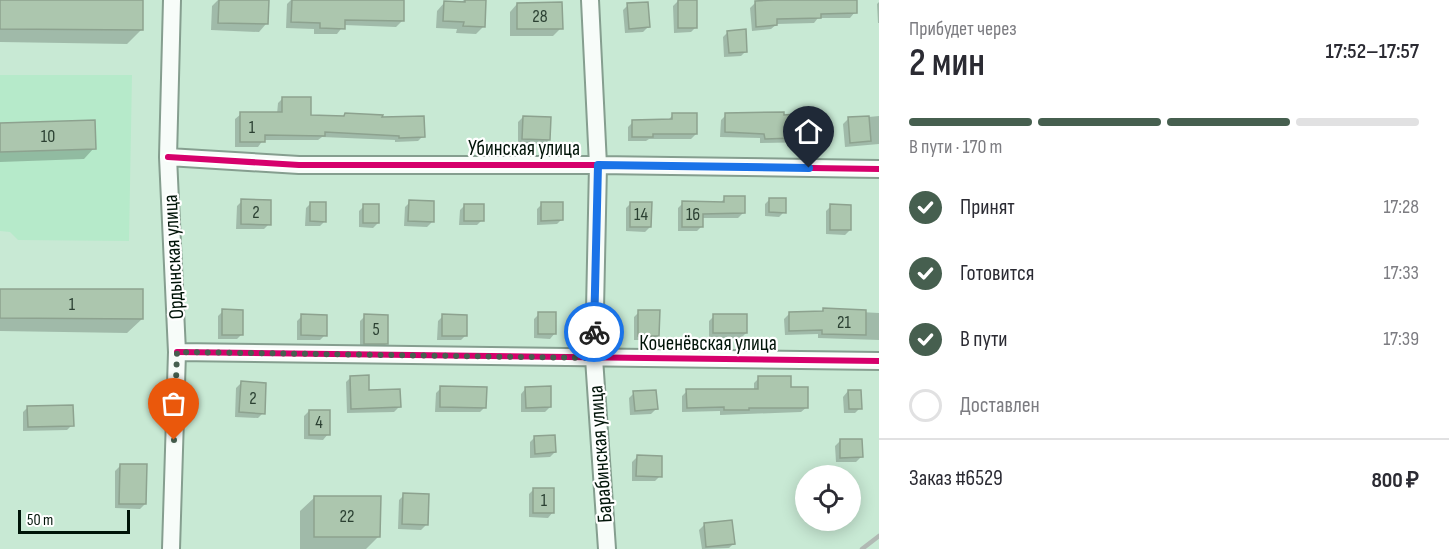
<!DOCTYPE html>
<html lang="ru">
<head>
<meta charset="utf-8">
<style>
  body { margin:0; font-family:"Sofia Sans Condensed",sans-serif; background:#f2f2f3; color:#2b2b33; height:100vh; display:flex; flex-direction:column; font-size:22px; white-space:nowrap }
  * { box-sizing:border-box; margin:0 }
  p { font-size:20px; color:#7c7c81 }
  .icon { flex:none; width:33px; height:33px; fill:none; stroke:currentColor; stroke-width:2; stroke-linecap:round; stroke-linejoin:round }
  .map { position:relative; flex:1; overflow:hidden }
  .side { display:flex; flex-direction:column; background:#fff; width:570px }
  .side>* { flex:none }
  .fabs { position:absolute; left:795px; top:465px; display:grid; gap:12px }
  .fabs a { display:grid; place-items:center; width:66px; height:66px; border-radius:50%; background:#fff; box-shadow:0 3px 15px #0003; font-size:30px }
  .scale { position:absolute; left:18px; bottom:15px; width:112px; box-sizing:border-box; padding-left:6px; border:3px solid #001408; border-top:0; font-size:16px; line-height:21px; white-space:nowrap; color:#001408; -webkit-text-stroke:4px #fff; paint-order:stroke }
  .pin { position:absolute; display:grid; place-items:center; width:51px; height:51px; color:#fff; margin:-62px -26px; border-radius:50% 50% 50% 0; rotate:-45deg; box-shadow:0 0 6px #0007 }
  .pin .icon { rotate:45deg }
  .courier { position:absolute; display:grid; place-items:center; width:60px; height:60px; margin:-30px; border:4px solid #1a73e8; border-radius:50%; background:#fff; color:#222; box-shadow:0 2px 8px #0007 }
  .head em { font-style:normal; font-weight:600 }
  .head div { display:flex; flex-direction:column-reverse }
  .head { display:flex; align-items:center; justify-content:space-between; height:102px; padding:0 30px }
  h1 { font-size:39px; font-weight:600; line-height:45px }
  .bar { display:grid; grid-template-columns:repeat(4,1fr); gap:9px 6px; align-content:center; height:72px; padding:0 30px }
  .bar i { height:8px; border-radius:4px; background:#e1e1e2 }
  .bar .current { background:#465f4f }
  .bar p { grid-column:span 4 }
  .line { display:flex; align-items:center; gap:15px; padding:0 30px; border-top:2px solid #e1e1e2 }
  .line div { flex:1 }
  ol { padding:0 30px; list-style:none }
  li { display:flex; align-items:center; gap:18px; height:66px }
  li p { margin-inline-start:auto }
  li .icon { padding:6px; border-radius:50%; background:#465f4f; color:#fff; stroke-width:4 }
  li:last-child { color:#7c7c81 }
  li i { width:33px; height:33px; border:3px solid #e1e1e2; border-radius:50% }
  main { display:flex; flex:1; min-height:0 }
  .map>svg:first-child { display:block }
  .built { fill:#b6eaca }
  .shadow { fill:#0003 }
  .building { fill:#acc6ae; stroke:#8da28f; stroke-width:1.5 }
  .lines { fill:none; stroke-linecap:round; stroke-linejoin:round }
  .minor-casing { stroke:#859e8f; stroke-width:20 }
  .minor { stroke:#f7fcf9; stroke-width:16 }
  .rail { stroke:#b1b9b4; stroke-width:4.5 }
  .cycleway-casing { stroke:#fff; stroke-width:10 }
  .cycleway { stroke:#d6006c; stroke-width:6 }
  .done { stroke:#465f4f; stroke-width:6; stroke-dasharray:0 10.8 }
  .route { stroke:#1a73e8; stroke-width:8 }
  .labels { text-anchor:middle; stroke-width:4.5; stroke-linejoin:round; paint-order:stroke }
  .number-label { font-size:18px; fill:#2b4032 }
  .street-label { font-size:21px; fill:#001408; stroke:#fff }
</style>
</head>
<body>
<main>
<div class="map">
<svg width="879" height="549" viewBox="0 0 879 549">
  <rect width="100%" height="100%" fill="#c8e9d4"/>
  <path class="built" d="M0,75H132L129,241L18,240L10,232L0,231Z"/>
  <path class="shadow" d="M218,0H267L266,24L259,32L211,30L212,6Z
    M291,0H403V20L396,27L344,25L337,34H314V29L286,28L287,4Z
    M464,0H485L484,26L476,34L456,33L457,29L436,28L437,11L444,3H460Z
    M804,0H855V12L850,18H818L814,23L777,24L771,29L752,31L750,8L755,3Z
    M0,1L141,30L127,44L0,42Z
    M678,1L696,27L691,32L674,33L673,6Z
    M879,2V23H878L877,4Z
    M517,4L561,28L553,36H510V12Z
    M628,5L648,27L643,32L625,33L623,10Z
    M728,32L746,51L741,56L724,57L723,37Z
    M283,98L310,117L342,118L345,114L381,119L423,136L418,141L395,142V140L322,137L318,140H263L258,147H235V119L241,114H277L278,103Z
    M673,115L696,134L691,139H649L646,141H628V127L633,122L668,120Z
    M726,115L783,116L821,137L816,142L760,143V138L720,137L721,120Z
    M879,116V144L845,147L843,124L848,119Z
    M523,117L549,140L544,145L518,144V122Z
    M0,125L94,148L84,159L0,162Z
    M725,198L743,213L738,218H702V226L697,231H678V208L683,203H720Z
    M770,199L784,212L779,217L765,216V204Z
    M242,201L269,224L264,229H236L237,206Z
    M410,202L432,222L427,227L404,226L405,207Z
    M311,203L325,221L320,226H305L306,208Z
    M631,203L650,227L645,232L626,231V208Z
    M542,204L562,219L557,224L537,225V209Z
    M465,205L482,220L477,225H459L460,210Z
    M364,206L378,223L373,228L359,227V211Z
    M831,206L850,230L845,235L826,234V211Z
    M0,290L142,319L127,333L0,331Z
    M823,310L879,313V340L818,338V334L785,335L784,319L789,314L820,313Z
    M223,311L242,334L237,339H218V316Z
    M639,312L658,335L653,340H634V317Z
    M539,314L555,333L550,339L534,338V319Z
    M302,316L325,335L320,340H297V321Z
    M365,316L387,343L382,348H360V321Z
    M443,316L466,335L461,340H437L438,321Z
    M714,316L746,333L741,338H709V321Z
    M351,377L368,391L399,407L394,412L347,413L346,382Z
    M759,378L790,389L807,407L801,412L720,415V411L682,412V396L687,391L754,390V383Z
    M241,383L263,413L258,418L235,417L236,388Z
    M441,388L485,407L480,412H435L436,393Z
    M526,388L550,407L545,412H521V394Z
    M848,391L860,408L855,413H844L843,397Z
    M634,393L656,409L651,414L630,415L629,398Z
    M28,407L72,425L67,430L23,431V412Z
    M309,411L328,434L323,440L304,439V416Z
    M535,437L555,452L550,457L530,458V442Z
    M840,441L861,457L856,462H836L835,446Z
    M637,457L660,476L655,481H632V462Z
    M120,466L145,504L140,509L115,508V471Z
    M534,489L553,512L548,518L529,517V494Z
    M404,495L426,525L421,530L398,529L399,500Z
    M315,497L379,536L366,549H300V511Z
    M704,525L734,543L729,548L702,549L699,530Z"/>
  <path class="building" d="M0,0H143V30L0,29Z
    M219,0H269L268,24L218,23Z
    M292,0H404V21L345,20V29L320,28V23L291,22Z
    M465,0H486L485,27L463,26L464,22L443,21L444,1L465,2Z
    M678,0H697V28H678Z
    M773,0H857V13L821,14V18L777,19V25L756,27L755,1Z
    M562,2L563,29H517V3Z
    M648,2L650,27L629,29L627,3Z
    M746,29L747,52L729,53L727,31Z
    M282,97H311V115L344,116L345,113L383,115L382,117L424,116L425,137L399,138V136L325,132V136L265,135V142H240V112H282Z
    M784,112V115L821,112L823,137L765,139L764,134L725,132V113Z
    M672,113H697V134H653V137H632V120L672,119Z
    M523,116L551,117L550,140L522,139Z
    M869,116L871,141L850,143L848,117Z
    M95,120L96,149L0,152V123Z
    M724,196H745V213L703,214V227H682V201L724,202Z
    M769,198H786V213L769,212Z
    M241,199L271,200V225L241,224Z
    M409,200L434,201V222L408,221Z
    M310,202H326V222L310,221Z
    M541,202H563V220L541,221Z
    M630,202H652L651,227H630Z
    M363,204H379V223H363Z
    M464,204H484V221H464Z
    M830,204L851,205V230H830Z
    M0,289H143V319L0,318Z
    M823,308L866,310V335L822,334V330L789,331V312L823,311Z
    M222,309L243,310V335H222Z
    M638,310H660L659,336H638Z
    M538,312H556V334H538Z
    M301,314L327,315V336L301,335Z
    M364,314L388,315V344H364Z
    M442,314L467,315V336H442Z
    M713,314H747V333H713Z
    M369,375V390L400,389L401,407L351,409L350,376Z
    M758,376H791V387H808V408H749V410H724V407L687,408L686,389H758Z
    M241,381L266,383L265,414L239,412Z
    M440,386L487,387L486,408L440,407Z
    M551,386V407L526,408L525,387Z
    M656,390L658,409L635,411L633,391Z
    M848,390H861L862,409H849Z
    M73,405L74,426L28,427L27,406Z
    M309,410H330V435H309Z
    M555,435L556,452L535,454L534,436Z
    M840,439H862L863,457L840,458Z
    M637,455L662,456V477L636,476Z
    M120,464H147L146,504H119Z
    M533,488H554V513H533Z
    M403,493L429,494L428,525L402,524Z
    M314,496H381L380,537H314Z
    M732,520L735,544L706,547L704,523Z"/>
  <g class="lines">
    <g class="minor-casing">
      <path id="minor" d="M590,0L598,165L594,358L607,549
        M168,157L299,165H598L879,169
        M177,352L879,361
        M171,549L177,352L168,157L172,0"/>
    </g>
    <use href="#minor" class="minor"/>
    <path class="rail" d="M862,549L879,536"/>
    <g class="cycleway-casing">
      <path id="cycleway" d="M168,157L299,165H598L879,169
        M177,352L879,361"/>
    </g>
    <use href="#cycleway" class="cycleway"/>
  </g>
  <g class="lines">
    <path class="done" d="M174,440L177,352L594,358V332"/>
    <path class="route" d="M594,332L598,165L809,168"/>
  </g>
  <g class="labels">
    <g class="number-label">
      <text x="540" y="22">28</text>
      <text x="252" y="133">1</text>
      <text x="48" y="142">10</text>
      <text x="256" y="218">2</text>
      <text x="641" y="220">14</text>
      <text x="693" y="220">16</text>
      <text x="72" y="310">1</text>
      <text x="844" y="328">21</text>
      <text x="376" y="335">5</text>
      <text x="253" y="404">2</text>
      <text x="319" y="428">4</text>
      <text x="544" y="506">1</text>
      <text x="347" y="522">22</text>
    </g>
    <g class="street-label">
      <text x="524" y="155">Убинская улица</text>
      <text transform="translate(173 257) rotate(-93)" y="7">Ордынская улица</text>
      <text x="708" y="350">Коченёвская улица</text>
      <text transform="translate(600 454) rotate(-94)" y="7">Барабинская улица</text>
    </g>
  </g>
</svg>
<div class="fabs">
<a><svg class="icon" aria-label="locate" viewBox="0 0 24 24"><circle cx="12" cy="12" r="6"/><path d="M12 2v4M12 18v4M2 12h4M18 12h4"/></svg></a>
</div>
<div class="scale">50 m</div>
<div class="pin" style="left:174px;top:440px;background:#ea580c"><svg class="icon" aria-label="bag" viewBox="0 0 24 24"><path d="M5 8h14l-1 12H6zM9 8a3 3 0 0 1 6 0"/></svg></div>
<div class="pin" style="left:809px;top:168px;background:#1f2937"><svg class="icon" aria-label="home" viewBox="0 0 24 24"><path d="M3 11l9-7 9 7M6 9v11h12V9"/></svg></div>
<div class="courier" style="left:594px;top:332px"><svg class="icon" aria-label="bike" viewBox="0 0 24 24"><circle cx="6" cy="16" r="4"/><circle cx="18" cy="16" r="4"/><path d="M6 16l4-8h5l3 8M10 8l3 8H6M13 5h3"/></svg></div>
</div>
<section class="side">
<div class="head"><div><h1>2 мин</h1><p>Прибудет через</p></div><em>17:52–17:57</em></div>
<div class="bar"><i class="current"></i><i class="current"></i><i class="current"></i><i></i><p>В пути · 170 m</p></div>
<ol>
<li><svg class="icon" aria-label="check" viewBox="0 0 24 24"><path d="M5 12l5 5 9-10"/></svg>Принят<p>17:28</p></li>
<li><svg class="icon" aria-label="check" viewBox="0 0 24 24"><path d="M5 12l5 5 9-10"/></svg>Готовится<p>17:33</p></li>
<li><svg class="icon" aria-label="check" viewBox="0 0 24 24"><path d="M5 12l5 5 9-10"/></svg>В пути<p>17:39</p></li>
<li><i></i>Доставлен</li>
</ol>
<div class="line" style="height:78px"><div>Заказ #6529</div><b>800 ₽</b></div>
</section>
</main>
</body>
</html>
